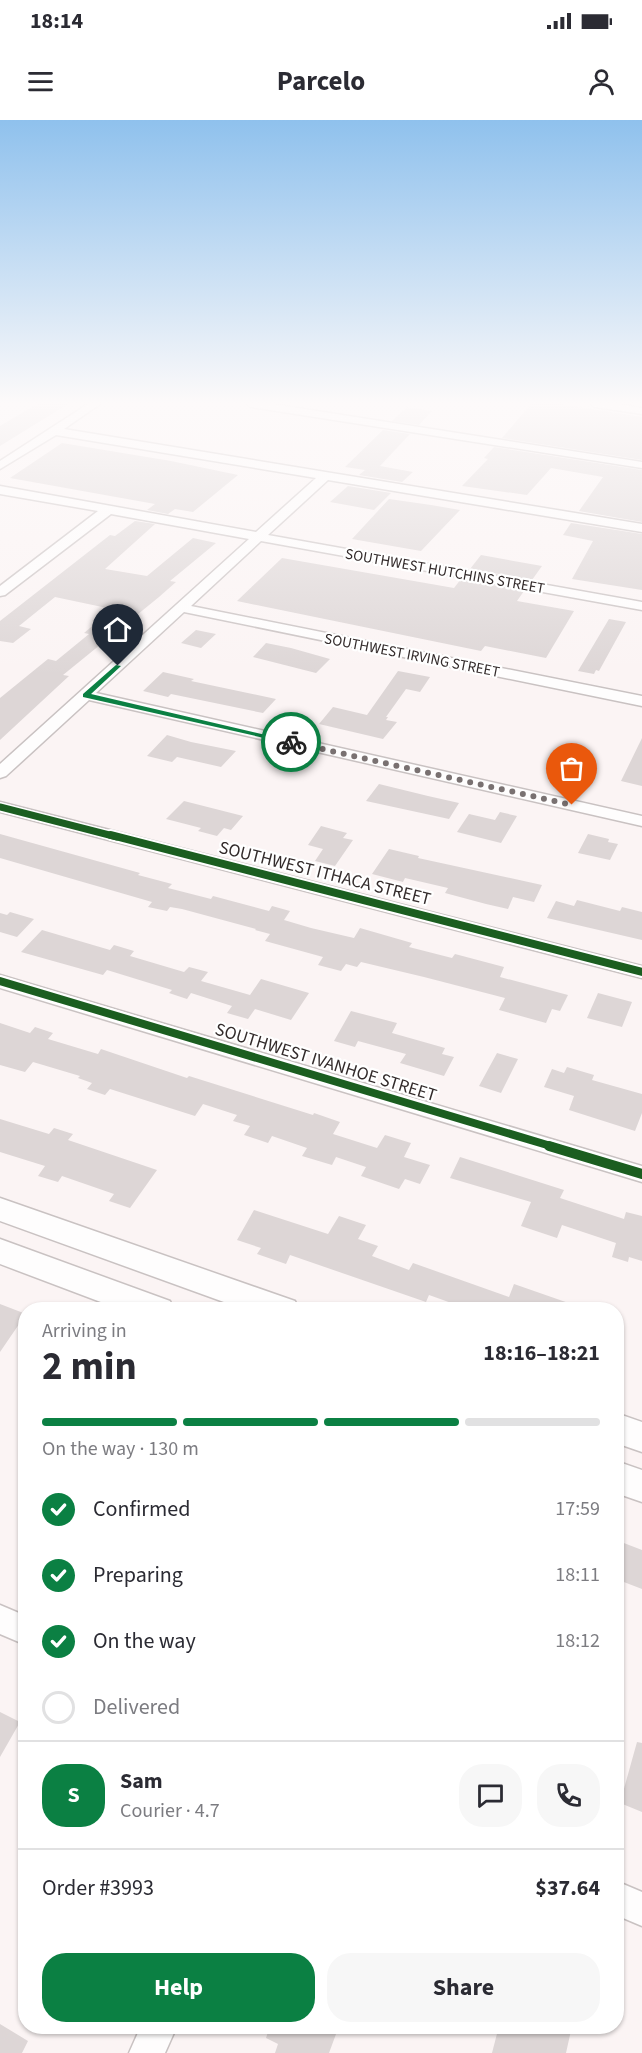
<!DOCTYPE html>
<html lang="en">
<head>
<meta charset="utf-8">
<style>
  body { margin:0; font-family:"Source Sans 3",sans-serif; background:#f7f7f7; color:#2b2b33; height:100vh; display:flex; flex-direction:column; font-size:22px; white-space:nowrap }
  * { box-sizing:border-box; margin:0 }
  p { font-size:20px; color:#7c7c81 }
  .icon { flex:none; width:33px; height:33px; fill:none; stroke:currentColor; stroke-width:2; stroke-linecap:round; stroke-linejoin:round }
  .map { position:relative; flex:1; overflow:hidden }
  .details { position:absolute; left:18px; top:1182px; width:606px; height:732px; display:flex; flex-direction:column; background:#fff; border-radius:24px; box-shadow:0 2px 4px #0004 }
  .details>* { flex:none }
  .pin { position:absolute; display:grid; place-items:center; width:51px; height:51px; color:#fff; margin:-62px -26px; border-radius:50% 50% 50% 0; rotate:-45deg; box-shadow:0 0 6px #0007 }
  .pin .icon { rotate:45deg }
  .courier { position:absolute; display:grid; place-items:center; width:60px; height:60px; margin:-30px; border:4px solid #0b8043; border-radius:50%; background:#fff; color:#222; box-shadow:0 2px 8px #0007 }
  .head em { font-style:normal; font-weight:700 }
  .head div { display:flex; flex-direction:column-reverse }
  .head { display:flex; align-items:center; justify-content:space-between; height:102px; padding:0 24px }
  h1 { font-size:39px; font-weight:700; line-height:45px }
  .bar { display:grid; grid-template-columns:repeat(4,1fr); gap:9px 6px; align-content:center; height:72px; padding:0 24px }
  .bar i { height:8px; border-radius:4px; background:#e1e1e2 }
  .bar .active { background:#0b8043 }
  .bar p { grid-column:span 4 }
  .line { display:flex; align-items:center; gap:15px; padding:0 24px; border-top:2px solid #e1e1e2 }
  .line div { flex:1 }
  .round { display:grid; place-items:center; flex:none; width:63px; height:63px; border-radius:24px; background:#f7f7f7 }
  ol { padding:0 24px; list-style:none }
  li { display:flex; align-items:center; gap:18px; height:66px }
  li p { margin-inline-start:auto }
  li .icon { padding:6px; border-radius:50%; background:#0b8043; color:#fff; stroke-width:4 }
  li:last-child { color:#7c7c81 }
  li i { width:33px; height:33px; border:3px solid #e1e1e2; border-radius:50% }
  .primary-button { display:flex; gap:12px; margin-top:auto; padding:12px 24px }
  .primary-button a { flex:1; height:69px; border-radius:24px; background:#0b8043; color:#fff; font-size:24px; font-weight:700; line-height:69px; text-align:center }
  .primary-button a+a { background:#f7f7f7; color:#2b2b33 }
  .status { display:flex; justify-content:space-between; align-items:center; height:42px; padding:0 30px; background:#fff; direction:ltr }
  .status svg { height:16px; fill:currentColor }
  header { display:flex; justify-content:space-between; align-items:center; height:78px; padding:0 24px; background:#fff; font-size:27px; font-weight:700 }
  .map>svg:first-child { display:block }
  .building { fill:#ddd6d6 }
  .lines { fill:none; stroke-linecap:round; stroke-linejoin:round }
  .minor-casing { stroke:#c9c2c2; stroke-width:3 }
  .major-casing { stroke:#c9c2c2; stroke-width:3 }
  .minor { fill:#fefdfd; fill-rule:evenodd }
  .major { fill:#fefdfd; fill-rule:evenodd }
  .cycleway-far2-casing { stroke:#fff; stroke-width:10 }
  .cycleway-far1-casing { stroke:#fff; stroke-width:12 }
  .cycleway-casing { stroke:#fff; stroke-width:14 }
  .cycleway-far2 { stroke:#1b5e20; stroke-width:7 }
  .cycleway-far1 { stroke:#1b5e20; stroke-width:8 }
  .cycleway { stroke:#1b5e20; stroke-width:10 }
  .route { fill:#0b8043 }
  .done { stroke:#797171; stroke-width:6; stroke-dasharray:0 10.8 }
  .labels { text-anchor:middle; stroke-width:4.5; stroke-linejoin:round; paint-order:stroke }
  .far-street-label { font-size:15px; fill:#332b2b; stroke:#fff }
  .street-label { font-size:18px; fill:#332b2b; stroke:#fff }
</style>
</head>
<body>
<div class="status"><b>18:14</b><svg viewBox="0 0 49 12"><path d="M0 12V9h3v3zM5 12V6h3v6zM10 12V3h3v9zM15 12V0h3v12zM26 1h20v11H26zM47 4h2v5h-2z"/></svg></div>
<header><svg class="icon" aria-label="menu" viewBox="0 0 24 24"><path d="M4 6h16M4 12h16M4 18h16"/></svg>Parcelo<svg class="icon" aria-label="person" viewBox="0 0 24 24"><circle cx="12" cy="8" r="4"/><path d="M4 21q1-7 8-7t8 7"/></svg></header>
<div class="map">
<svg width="642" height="1933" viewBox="0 0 642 1933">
  <rect width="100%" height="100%" fill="#fbf4f4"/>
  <path class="building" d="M37,284H68L0,326V306Z
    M531,284H560L642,297V340L502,318Z
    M407,287L432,291L419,305L392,301Z
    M383,310L410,314L380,346L413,352L402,362L359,355L365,350L345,347Z
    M62,323L171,341L238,355L193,392L175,389L168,394L147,390L155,384L10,358Z
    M494,327L642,350V402L579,391L603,357L551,348L527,375L462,366L488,339L484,338Z
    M348,366L391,373L374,390L330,382Z
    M389,379L431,385L460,390L421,431L352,419Z
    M135,401L155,404L105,449L147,456L193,418L216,423L170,461L176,462L159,477L63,555L69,556L0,620V578L48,539L56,541L89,514L84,513L97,502L92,501L107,488L55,477L19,506L31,509L13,523L0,521V501L110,415L115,416Z
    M571,403L642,414V470L572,459L593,421L563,415Z
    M481,435L525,443L542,446L532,460L470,449Z
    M282,438L454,468L461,459L524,471L517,481L574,491L546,538L485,526L481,531L237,481Z
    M609,499L626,502L599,551L596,550L594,554L578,551Z
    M196,510L216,514L201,528L181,523Z
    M266,523L291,528L330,539L316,553L253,537Z
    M398,551L430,557L420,572L406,569L386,597H388L386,600L397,602L383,619L319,604L333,587L367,595Z
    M163,552L194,559L191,561L276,579L263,593L171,574L168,577L143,571Z
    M167,615L191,622L236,631L221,647L177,637L172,642L147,636Z
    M642,618V666L621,661Z
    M379,664L428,676L459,683L449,699L366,681Z
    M184,681L243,696L231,710L224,708L217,716L198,711L201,708L166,699Z
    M500,692L517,696L501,723L457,712L469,694L495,700Z
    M321,706L347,713L343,718L353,720L335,746L315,741L323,729L308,725Z
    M0,714L140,753L138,755L172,764L168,768L211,779L213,776L269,791L272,786L290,791L284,800L311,808L354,818L360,808L412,823L409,827L452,838L455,834L504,847L500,857L568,875L560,891L552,889L546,903L499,890L505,878L424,857L361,842L357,847L346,844L341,851L318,845L323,837L265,821L270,814L255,810L256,809L182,789L170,787L167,791L148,787L152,782L0,738Z
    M588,714L609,719L608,722L618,724L610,740L578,733Z
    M389,729L419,736L418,738L542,765L534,782L513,777L508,789L486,784L445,773L448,768L405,758L403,762L372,754Z
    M577,780L620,791L622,787L642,792V820L547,798L556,781L574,786Z
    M10,792L34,799L17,817L0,812V793L7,795Z
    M42,810L110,830L114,825L134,831L130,836L184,852L189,847L208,852L201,861L250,875L261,859L309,873L291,900L255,889L248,899L227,893L232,886L191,873L187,879L169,873L172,870L107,850L103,855L21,832Z
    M598,873L632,882L622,907L587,898Z
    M351,891L397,903L392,913L445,928L442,934L454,937L444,956L400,943L406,934L358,921L355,927L334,921Z
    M0,903L30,913L35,907L53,913L48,919L98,934L101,929L187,958L189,956L313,995L314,993L340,1002L333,1014L377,1028L385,1015L411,1023L404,1037L430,1045L420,1064L405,1059L399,1069L361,1056L366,1047L336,1037L332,1045L302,1036L307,1028L272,1016L268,1023L244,1015L250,1006L233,1001L237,995L203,984L195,996L110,969L105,975L87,969L92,963L78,958L80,956L33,942L25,952L0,945Z
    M497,933L518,939L501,973L479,966Z
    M567,947L594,955L592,960L642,974V993L635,1011L569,990L574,976L544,967L552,949L564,953Z
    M0,999L49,1014L54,1008L73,1014L68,1020L157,1050L130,1088L109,1081L114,1074L62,1056L58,1062L38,1056L45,1046L0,1032Z
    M460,1037L564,1070L560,1078L624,1099L626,1092L642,1096V1141L629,1137L628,1142L612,1137L616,1123L562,1105L557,1118L521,1106L531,1082L450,1058Z
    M254,1090L328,1114L339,1096L366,1105L358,1119L378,1126L372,1136L409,1150L413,1143L509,1177L514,1164L580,1187L579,1190H471L429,1175L426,1182L290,1135L286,1144L257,1134L261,1128L237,1120Z
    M0,1184L26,1194L0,1232Z
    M616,1420L642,1430V1469L616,1459Z
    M0,1592L20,1602L0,1637Z
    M637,1622L642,1623V1692L620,1683Z
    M0,1904L28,1921L22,1933H0Z
    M270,1906H339L329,1933H275L278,1924L266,1918Z
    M499,1906H572L566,1933H492Z"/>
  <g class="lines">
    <g class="minor-casing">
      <path id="minor" d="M88,284H100L64,309L642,404V412L328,360L268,415L642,482V490L261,421L191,486L642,576V586L184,492L96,573L642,696V706L89,580L6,656L0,658V644L249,419L111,394L5,475L0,476V466L98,391L0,374V366L256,412L316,358L56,315L0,349V341Z
        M246,284H272L642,342V348L251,287Z
        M590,284H617L642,288V294L595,287Z
        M0,682L642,846V858L0,692Z
        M0,855L642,1046V1062L0,868Z
        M0,1485L26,1496V1525L0,1514Z
        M616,1761L642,1772V1806L616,1795Z
        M141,1906H177L165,1933H129Z"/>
    </g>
    <g class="major-casing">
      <path id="major" d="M0,1078L295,1181L299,1190H246L0,1101Z
        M0,1119L170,1181L174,1190H122L0,1144Z
        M616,1293L642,1302V1332L616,1323Z
        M616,1341L642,1350V1382L616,1373Z"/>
    </g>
    <use href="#minor" class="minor"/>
    <use href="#major" class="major"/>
    <g class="cycleway-far2-casing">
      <path id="cycleway-far2" d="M0,687L117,717"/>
    </g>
    <g class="cycleway-far1-casing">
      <path id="cycleway-far1" d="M111,715L642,852
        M0,861L554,1027"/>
    </g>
    <g class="cycleway-casing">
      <path id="cycleway" d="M549,1026L642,1054"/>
    </g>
    <use href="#cycleway-far2" class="cycleway-far2"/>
    <use href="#cycleway-far1" class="cycleway-far1"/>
    <use href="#cycleway" class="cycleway"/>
  </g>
  <linearGradient id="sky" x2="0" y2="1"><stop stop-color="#8fc1ed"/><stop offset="0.51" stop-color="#fdfafa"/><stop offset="1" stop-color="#fdfafa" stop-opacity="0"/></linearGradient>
  <rect width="642" height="555" fill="url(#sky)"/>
  <path class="route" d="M116,545L121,546L91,574L295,622L291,624L83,577V574Z"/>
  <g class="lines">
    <path class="done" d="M291,622L572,685"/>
  </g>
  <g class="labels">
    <g class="far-street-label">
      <text transform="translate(445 451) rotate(10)" y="5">SOUTHWEST HUTCHINS STREET</text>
      <text transform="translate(412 535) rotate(11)" y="5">SOUTHWEST IRVING STREET</text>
    </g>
    <g class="street-label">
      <text transform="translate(325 753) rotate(14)" y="6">SOUTHWEST ITHACA STREET</text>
      <text transform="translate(326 942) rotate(17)" y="6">SOUTHWEST IVANHOE STREET</text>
    </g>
  </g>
</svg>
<div class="pin" style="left:572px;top:685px;background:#ea580c"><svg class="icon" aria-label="bag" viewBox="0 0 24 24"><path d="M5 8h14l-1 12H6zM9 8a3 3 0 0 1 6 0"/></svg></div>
<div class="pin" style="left:118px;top:546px;background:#1f2937"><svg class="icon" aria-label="home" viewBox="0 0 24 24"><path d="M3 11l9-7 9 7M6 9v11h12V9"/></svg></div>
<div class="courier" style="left:291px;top:622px"><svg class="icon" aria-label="bike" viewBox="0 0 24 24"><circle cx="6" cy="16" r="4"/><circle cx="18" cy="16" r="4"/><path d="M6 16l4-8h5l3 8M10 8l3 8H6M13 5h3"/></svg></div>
<section class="details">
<div class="head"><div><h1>2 min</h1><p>Arriving in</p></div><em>18:16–18:21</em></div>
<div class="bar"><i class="active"></i><i class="active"></i><i class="active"></i><i></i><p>On the way · 130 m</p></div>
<ol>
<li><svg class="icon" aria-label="check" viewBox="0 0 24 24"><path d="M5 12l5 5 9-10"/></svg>Confirmed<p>17:59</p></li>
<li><svg class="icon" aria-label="check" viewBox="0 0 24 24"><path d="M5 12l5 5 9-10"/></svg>Preparing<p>18:11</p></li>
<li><svg class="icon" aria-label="check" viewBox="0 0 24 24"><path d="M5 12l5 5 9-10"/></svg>On the way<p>18:12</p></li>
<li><i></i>Delivered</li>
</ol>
<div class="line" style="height:108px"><b class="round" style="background:#0b8043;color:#fff">S</b><div><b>Sam</b><p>Courier · 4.7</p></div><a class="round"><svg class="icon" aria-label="chat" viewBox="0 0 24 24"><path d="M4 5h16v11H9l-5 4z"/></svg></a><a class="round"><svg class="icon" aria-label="phone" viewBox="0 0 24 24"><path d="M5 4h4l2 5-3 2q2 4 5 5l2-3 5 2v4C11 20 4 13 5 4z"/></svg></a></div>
<div class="line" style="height:78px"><div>Order #3993</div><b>$37.64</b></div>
<div class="primary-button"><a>Help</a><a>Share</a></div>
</section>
</div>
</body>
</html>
